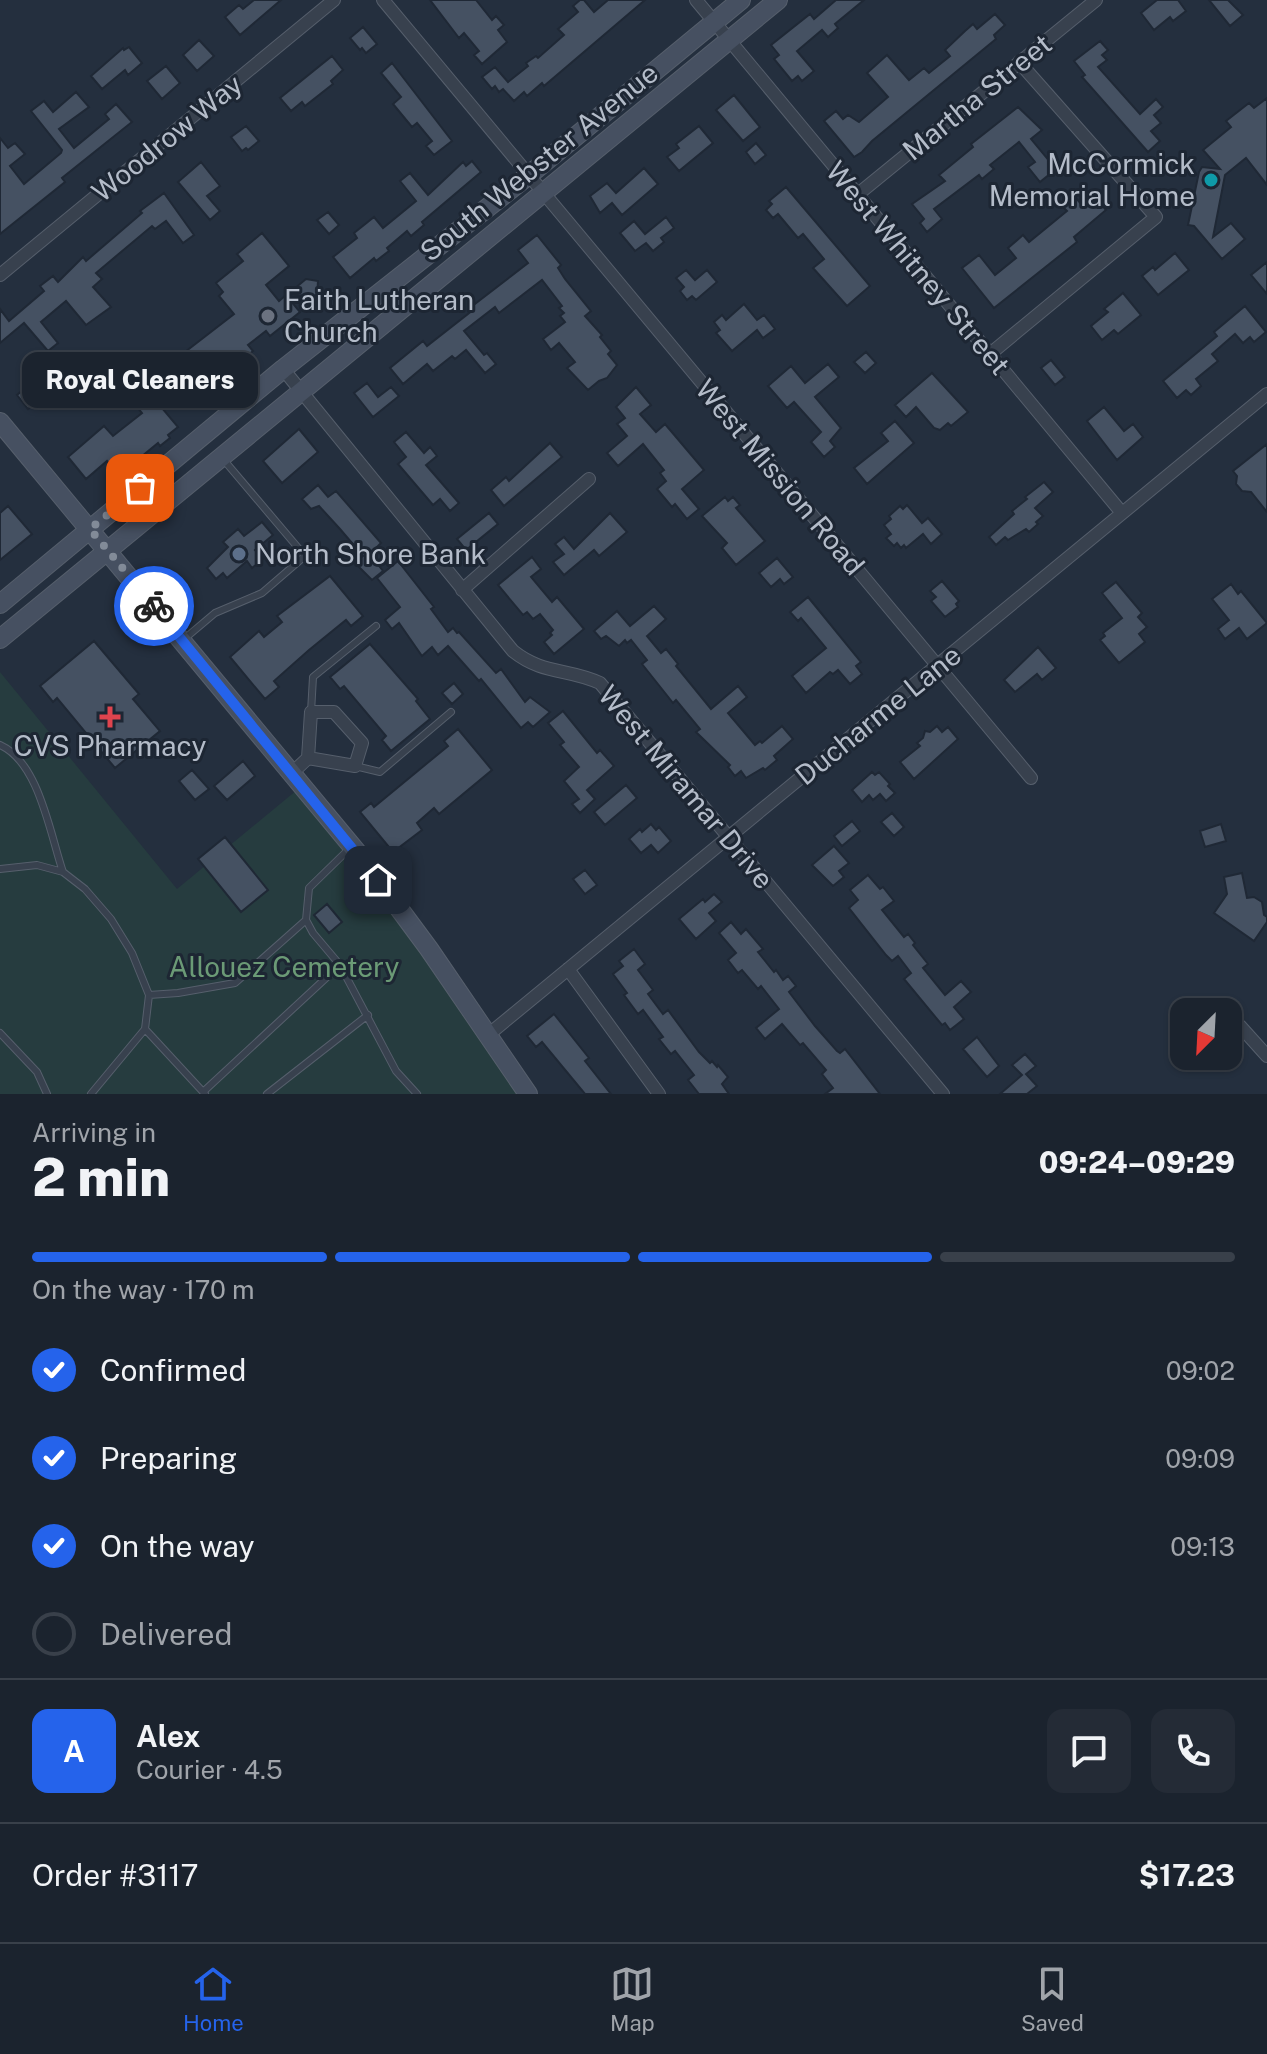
<!DOCTYPE html>
<html lang="en">
<head>
<meta charset="utf-8">
<style>
  body { margin:0; font-family:"Public Sans",sans-serif; background:#242b36; color:#f1f3f6; height:100vh; display:flex; flex-direction:column; font-size:30px; white-space:nowrap }
  * { box-sizing:border-box; margin:0 }
  p { font-size:26px; color:#a0a4aa }
  .icon { flex:none; width:44px; height:44px; fill:none; stroke:currentColor; stroke-width:2; stroke-linecap:round; stroke-linejoin:round }
  .map { position:relative; height:1094px; overflow:hidden }
  .panel { display:flex; flex-direction:column; background:#1b232e; flex:1 }
  .panel>* { flex:none }
  .needle { width:52px; rotate:204deg }
  .fabs { position:absolute; left:1170px; top:998px; display:grid; gap:16px }
  .fabs a { display:grid; place-items:center; width:72px; height:72px; border-radius:16px; background:#1b232e; box-shadow:0 2px 6px #0004,0 0 0 2px #39404a; font-size:40px }
  .pin { position:absolute; display:grid; place-items:center; width:68px; height:68px; color:#fff; margin:-34px; border-radius:16px; box-shadow:0 4px 12px #0006 }
  .courier { position:absolute; display:grid; place-items:center; width:80px; height:80px; margin:-40px; border:6px solid #2563eb; border-radius:50%; background:#fff; color:#222; box-shadow:0 2px 10px #0007 }
  .bubble { position:absolute; height:56px; border-radius:16px; background:#1b232e; box-shadow:0 2px 6px #0004,0 0 0 2px #39404a; font-size:26px; font-weight:800; line-height:56px; text-align:center }
  .overview em { font-style:normal; font-weight:800 }
  .overview div { display:flex; flex-direction:column-reverse }
  .overview { display:flex; align-items:center; justify-content:space-between; height:136px; padding:0 32px }
  h1 { font-size:52px; font-weight:800; line-height:60px }
  .bar { display:grid; grid-template-columns:repeat(4,1fr); gap:12px 8px; align-content:center; height:96px; padding:0 32px }
  .bar i { height:10px; border-radius:6px; background:#39404a }
  .bar .on { background:#2563eb }
  .bar p { grid-column:span 4 }
  .line { display:flex; align-items:center; gap:20px; padding:0 32px; border-top:2px solid #39404a }
  .line div { flex:1 }
  .round { display:grid; place-items:center; flex:none; width:84px; height:84px; border-radius:16px; background:#242b36 }
  ol { padding:0 32px; list-style:none }
  li { display:flex; align-items:center; gap:24px; height:88px }
  li p { margin-inline-start:auto }
  li .icon { padding:8px; border-radius:50%; background:#2563eb; color:#fff; stroke-width:4 }
  li:last-child { color:#a0a4aa }
  li i { width:44px; height:44px; border:4px solid #39404a; border-radius:50% }
  .tabs { display:flex; justify-content:space-around; align-items:center; height:112px; border-top:2px solid #39404a; background:#1b232e; font-size:22px; color:#a0a4aa }
  .tabs a { display:grid; justify-items:center; gap:4px }
  .tabs .on { color:#2563eb }
  .map>svg:first-child { display:block }
  .green { fill:#263c3f }
  .building { fill:#455162; stroke:#1f2835; stroke-width:2 }
  .lines { fill:none; stroke-linecap:round; stroke-linejoin:round }
  .lane-casing { stroke:#565f6c; stroke-width:8 }
  .street-casing { stroke:#565f6c; stroke-width:14 }
  .secondary-casing { stroke:#565f6c; stroke-width:20 }
  .lane { stroke:#38414e; stroke-width:6 }
  .street { stroke:#38414e; stroke-width:12 }
  .secondary { stroke:#465061; stroke-width:18 }
  .done { stroke:#828b98; stroke-width:8; stroke-dasharray:0 14.4 }
  .route { stroke:#2563eb; stroke-width:10 }
  .culture-dot { fill:#0f9aa8; stroke:#1d2633; stroke-width:3 }
  .worship-dot { fill:#6b7280; stroke:#1d2633; stroke-width:3 }
  .service-dot { fill:#5c6f8a; stroke:#1d2633; stroke-width:3 }
  .health-dot { fill:#e0444e; stroke:#1d2633; stroke-width:3 }
  .labels { text-anchor:middle; stroke-width:6; stroke-linejoin:round; paint-order:stroke }
  .street-label { font-size:28px; fill:#b4bcc9; stroke:#1d2633 }
  .poi-label { font-size:28px; fill:#b4bcc9; stroke:#1d2633; text-anchor:start }
  .park-label { font-size:28px; fill:#6b9a76; stroke:#1d2633 }
</style>
</head>
<body>
<div class="map">
<svg width="1267" height="1094" viewBox="0 0 1267 1094">
  <rect width="100%" height="100%" fill="#242f3e"/>
  <path class="green" d="M0,672L177,889L303,785L528,1094H0Z"/>
  <path class="building" d="M254,0H281L240,35L225,17L239,5L243,9Z
    M430,0H476L492,20L496,16L504,25L498,30L507,42L482,64L474,55L479,51L464,33L459,38Z
    M580,0H584L594,12L608,0H645L544,86L542,83L527,96L524,92L514,101L503,89L499,92L495,86L492,89L482,77L495,67L508,82L528,66L526,63L536,56L538,58L564,35L558,29L578,12L573,6Z
    M836,0H864L835,24L838,28L828,37L822,30L797,51L814,71L802,81L798,76L792,81L774,59L779,55L771,45L810,14L814,19Z
    M1157,0H1178L1186,11L1173,21L1170,17L1154,30L1141,13Z
    M1209,0H1228L1243,15L1230,26Z
    M995,14L1005,25L994,35L996,39L872,141L862,152L854,157L824,121L836,111L843,119L848,115L859,122L888,97L867,73L887,55L909,80L924,68L929,73L950,56L945,50L965,31L973,24L977,29Z
    M363,27L377,44L366,53L362,48L360,50L350,38Z
    M199,40L214,56L197,71L183,55Z
    M1100,41L1108,50L1102,55L1107,60L1098,67L1140,114L1156,99L1163,107L1154,115L1161,123L1151,131L1160,141L1148,152L1082,77L1085,75L1074,61Z
    M129,47L142,63L128,75L125,70L102,89L91,76L123,48L124,50Z
    M332,56L343,70L331,81L333,84L305,106L302,102L291,111L280,98Z
    M392,63L452,141L434,155L426,146L432,141L417,123L412,127L393,104L401,97L381,73Z
    M166,66L180,83L162,99L147,81Z
    M76,92L89,107L59,129L74,148L109,119L105,114L116,104L132,122L62,178L65,182L0,234V138L8,148L15,143L25,154L10,166L24,184L61,153L62,150L31,111L44,101L53,112Z
    M734,95L760,127L743,141L716,110Z
    M1267,98V185L1246,158L1225,175L1213,237L1231,223L1245,239L1222,259L1194,226L1188,225L1199,172L1202,167L1220,169L1203,150L1231,127L1226,121L1249,103L1254,108Z
    M1018,107L1042,130L1031,139L1056,169L1040,182L1028,167L1035,162L1019,142L990,165L994,169L982,179L979,175L934,209L942,219L927,232L920,223L924,219L912,204L945,181L939,175L973,147L971,144Z
    M246,126L259,141L248,150L246,148L242,151L231,137Z
    M699,126L713,143L679,171L667,157L679,148L676,144Z
    M756,143L766,155L755,164L746,152Z
    M472,161L481,172L422,222L424,225L411,236L407,231L387,248L389,251L376,261L374,258L350,278L333,257L357,238L354,233L374,217L383,228L416,201L400,181L410,173L428,195L463,162L466,166Z
    M201,162L220,186L207,196L220,211L210,220L178,182Z
    M644,168L658,184L622,215L612,203L600,213L590,196L607,183L616,193Z
    M786,187L870,286L847,306L813,268L824,259L803,234L798,238L778,214L773,218L766,210L772,204L769,201Z
    M164,193L194,235L183,243L166,221L155,229L152,226L96,273L102,279L93,287L111,307L86,325L66,301L41,322L58,343L48,351L24,323L0,343V309L9,321L44,291L40,286L53,276L58,282L83,257L86,261L142,213L140,211Z
    M1094,196L1106,210L1074,237L1077,242L994,308L962,268L979,255L995,275L1016,258L1008,248L1023,235L1029,242L1067,211L1063,207L1075,197L1082,205Z
    M328,212L339,225L329,234L317,220Z
    M666,217L674,228L661,238L664,242L653,251L646,243L635,251L620,233L634,221L645,234Z
    M262,233L289,266L266,285L279,301L286,295L300,312L270,336L266,331L248,345L253,351L213,387L211,385L203,392L177,361L186,354L185,352L234,314L219,296L223,292L216,283L243,261L237,254Z
    M537,235L561,265L558,268L565,279L591,311L585,316L602,335L600,337L611,351L608,354L617,365L607,378L599,381L588,390L567,368L575,362L559,343L551,350L543,339L565,322L560,316L564,313L559,308L562,306L542,280L499,313L495,307L464,331L484,355L487,353L496,364L485,373L466,350L455,359L452,356L433,371L427,364L403,384L390,368L423,341L427,346L473,310L471,307L528,263L518,250Z
    M1175,253L1189,270L1158,295L1142,276L1153,267L1155,270Z
    M1267,262V294L1251,275Z
    M686,270L695,280L707,270L717,282L696,300L692,296L687,300L680,291L684,287L676,278Z
    M306,279L318,281L317,297L288,294Z
    M1123,293L1141,315L1118,334L1114,330L1102,340L1091,326L1108,312L1104,309Z
    M744,304L757,320L764,315L775,329L763,338L757,330L732,351L716,333L720,330L714,322L722,315L726,320Z
    M1245,306L1266,332L1254,342L1250,337L1243,343L1235,334L1212,354L1218,361L1196,379L1201,386L1191,395L1186,390L1177,398L1163,381L1217,336L1214,332Z
    M866,352L876,363L865,373L854,362Z
    M1051,360L1065,377L1055,385L1041,368Z
    M828,364L839,377L815,397L841,428L830,441L835,447L824,457L811,442L821,432L794,402L787,408L768,386L791,366L805,383Z
    M932,373L968,412L951,426L948,423L940,430L934,428L916,407L906,417L895,405Z
    M36,379L46,394L28,409L17,395Z
    M367,383L378,397L391,387L399,396L373,417L354,393Z
    M142,384L178,427L168,435L170,438L160,446L158,443L135,462L139,467L123,480L107,461L86,479L68,457L104,426L113,436L142,413L128,396Z
    M636,387L651,405L640,414L656,432L665,424L704,470L682,489L699,509L687,519L675,504L672,507L657,489L666,481L660,473L664,470L643,444L618,466L607,453L627,436L617,424L625,418L616,407Z
    M1104,407L1124,431L1133,424L1143,437L1117,460L1087,421Z
    M895,421L914,443L867,484L854,468L888,441L881,433Z
    M299,429L318,452L282,483L263,461Z
    M406,432L424,453L430,447L437,456L426,465L459,503L450,511L440,499L433,505L398,464L406,457L394,442Z
    M550,443L562,457L504,506L491,490L506,477L509,481Z
    M1267,444V512L1251,492L1242,491L1236,484L1237,476L1233,471Z
    M1044,482L1053,492L1035,508L1043,516L1036,522L1038,524L1029,532L1026,529L1008,540L1005,537L996,545L989,537L1014,514L1012,511L1027,499L1025,497Z
    M318,485L328,497L336,491L381,543L370,554L383,571L372,580L355,563L363,556L340,529L319,506L311,509L302,499Z
    M725,497L728,501L733,497L740,505L736,508L765,541L736,565L722,548L727,543L702,516Z
    M907,505L922,523L928,518L942,534L931,544L923,534L906,548L904,545L901,548L897,543L894,546L886,538L891,534L884,525L891,519L889,516L900,506L903,509Z
    M8,506L32,534L0,560V513Z
    M489,513L498,524L466,550L457,539Z
    M610,513L627,532L599,556L594,550L564,575L553,562L564,554L555,544L564,537L574,549Z
    M262,522L273,535L255,550L263,559L252,568L247,561L227,578L223,573L216,579L207,568L228,547L223,542L238,529L244,536Z
    M532,557L541,569L531,577L552,602L557,597L584,629L554,654L544,642L552,635L550,633L553,630L540,614L533,619L527,612L523,615L498,585Z
    M777,558L793,577L784,584L780,579L771,587L759,573Z
    M398,561L434,607L431,609L448,632L453,628L457,633L459,632L496,673L501,669L525,702L530,697L550,712L533,727L528,722L521,728L481,679L479,681L448,646L438,655L432,647L422,656L399,623L392,629L385,620L400,607L377,578Z
    M330,576L363,616L351,626L346,620L309,650L274,681L279,687L265,699L230,657L259,631L264,637L282,622L277,616Z
    M942,581L959,601L956,604L958,607L945,617L931,601L936,597L930,591Z
    M1116,582L1142,613L1138,617L1147,627L1139,634L1145,642L1119,663L1100,640L1105,636L1103,633L1122,618L1102,593Z
    M1231,584L1238,594L1241,591L1267,623L1247,639L1239,628L1225,639L1218,629L1229,620L1212,599Z
    M808,597L861,662L856,666L862,674L850,684L838,670L833,674L830,672L806,693L792,676L826,648L801,618L798,621L790,612Z
    M654,606L666,619L647,636L661,653L666,649L678,664L676,666L711,709L738,686L747,697L728,713L755,745L760,741L762,743L782,726L793,739L774,756L777,760L765,770L763,768L746,778L741,771L735,776L728,767L730,765L696,732L700,729L676,700L673,703L642,664L647,660L631,640L627,643L625,640L619,646L606,636L601,639L594,631L617,611L630,626Z
    M94,641L139,694L133,699L160,731L115,768L57,698L53,702L40,686Z
    M370,644L418,699L416,701L430,719L391,751L382,740L386,736L344,686L340,689L330,677Z
    M1038,647L1056,668L1042,680L1037,674L1015,692L1004,680Z
    M454,683L463,694L452,704L442,693Z
    M563,711L597,753L600,750L614,766L587,790L595,799L580,813L572,804L579,799L564,781L579,767L560,745L564,742L548,723Z
    M937,726L942,732L948,727L958,739L914,779L900,762L920,746L917,743L923,738L925,731L930,732Z
    M458,729L492,770L439,814L434,808L417,823L422,830L393,852L360,812L371,803L374,807L448,746L444,741Z
    M243,761L255,776L227,800L214,786Z
    M192,770L209,789L195,800L179,781Z
    M872,772L875,775L879,772L890,784L888,786L895,793L886,801L880,794L873,800L869,795L862,802L852,790Z
    M626,785L637,798L605,825L594,812Z
    M892,813L904,827L894,836L881,822Z
    M852,821L860,831L842,846L834,836Z
    M651,824L656,830L659,827L671,841L658,853L651,845L641,853L629,839L640,829L642,832Z
    M1221,824L1226,841L1205,847L1200,831Z
    M225,837L268,890L241,912L198,859Z
    M834,846L849,863L839,871L844,877L833,886L812,865Z
    M585,870L597,885L585,894L573,879Z
    M1242,873L1247,898L1254,897L1262,902L1264,915L1267,917V922L1254,941L1214,913L1227,894L1224,877Z
    M868,875L880,889L883,887L894,901L882,910L904,937L908,934L915,943L913,945L928,964L923,968L945,995L961,981L971,992L954,1007L964,1019L950,1030L945,1023L942,1025L904,979L911,973L898,956L892,961L886,955L849,908L858,900L850,890Z
    M714,894L722,902L709,913L716,921L696,939L679,919L703,899L705,902Z
    M327,904L342,922L329,933L314,915Z
    M731,922L741,934L746,929L763,949L758,952L774,972L776,970L783,980L788,976L796,986L789,992L815,1026L837,1051L840,1053L845,1049L880,1094H825L833,1088L822,1074L826,1070L803,1043L800,1045L782,1024L765,1039L756,1028L779,1009L761,986L758,989L742,970L738,973L728,960L736,953L719,933Z
    M634,949L645,964L638,970L653,990L648,994L663,1014L668,1010L699,1052L710,1063L712,1061L717,1067L718,1065L728,1077L722,1084L729,1094H699L688,1080L694,1075L675,1051L671,1054L659,1039L663,1037L643,1010L638,1014L624,995L627,993L613,974L623,966L619,961Z
    M554,1014L589,1058L585,1061L611,1094H585L542,1042L536,1047L527,1036Z
    M977,1037L999,1066L987,1077L963,1049Z
    M1025,1054L1036,1066L1026,1074L1037,1086L1027,1094H1000L1022,1075L1012,1065Z"/>
  <g class="lines">
    <g class="lane-casing">
      <path id="lane" d="M183,640L215,613L262,593L305,556L223,459
        M311,712L313,677L376,626
        M0,745C39,762 50,834 63,872
        M355,766L380,772L451,712
        M0,869L37,865L63,872L85,889L111,919L132,953L149,995L145,1029L91,1094
        M306,920L309,888L349,849
        M149,995L178,993L235,983L306,920L313,933L340,965
        M145,1029L205,1094
        M0,1033L37,1072L47,1094
        M203,1092L340,965L396,1071L417,1094
        M267,1094L368,1015"/>
    </g>
    <g class="street-casing">
      <path id="street" d="M383,0L1031,778
        M696,0L1122,513
        M857,195L1096,0
        M0,275L334,0
        M990,354L1156,217L1019,62
        M283,369L513,651C543,675 568,668 600,683L943,1094
        M462,590L589,479
        M292,773L308,758L311,712H334L362,743L355,766L308,758
        M568,969L659,1094
        M1206,1010L1211,1012
        M1228,1020L1240,1026L1267,1056
        M488,1035L1267,394"/>
    </g>
    <g class="secondary-casing">
      <path id="secondary" d="M0,422L361,857L429,949L528,1094
        M0,604L283,369L529,175L741,0
        M0,639L778,0"/>
    </g>
    <use href="#lane" class="lane"/>
    <use href="#street" class="street"/>
    <use href="#secondary" class="secondary"/>
  </g>
  <g class="lines">
    <path class="done" d="M140,488L90,529L154,606"/>
    <path class="route" d="M154,606L378,880"/>
  </g>
  <circle class="culture-dot" cx="1211" cy="180" r="8"/>
  <circle class="worship-dot" cx="268" cy="316" r="8"/>
  <circle class="service-dot" cx="239" cy="554" r="8"/>
  <path class="health-dot" d="M106 705h8v8h8v8h-8v8h-8v-8h-8v-8h8z"/>
  <g class="labels">
    <g class="street-label">
      <text transform="translate(977 97) rotate(-39)" y="10">Martha Street</text>
      <text transform="translate(167 138) rotate(-39)" y="10">Woodrow Way</text>
      <text transform="translate(539 162) rotate(-39)" y="10">South Webster Avenue</text>
      <text transform="translate(918 268) rotate(50)" y="10">West Whitney Street</text>
      <text transform="translate(780 477) rotate(50)" y="10">West Mission Road</text>
      <text transform="translate(878 715) rotate(-39)" y="10">Ducharme Lane</text>
      <text transform="translate(686 787) rotate(50)" y="10">West Miramar Drive</text>
    </g>
    <g class="poi-label">
      <text x="1195" y="174" text-anchor="end">McCormick<tspan x="1195" dy="32">Memorial Home</tspan></text>
      <text x="284" y="310">Faith Lutheran<tspan x="284" dy="32">Church</tspan></text>
      <text x="255" y="564">North Shore Bank</text>
      <text x="110" y="756" text-anchor="middle">CVS Pharmacy</text>
    </g>
    <g class="park-label">
      <text x="284" y="977">Allouez Cemetery</text>
    </g>
  </g>
</svg>
<div class="fabs">
<a><svg class="needle" viewBox="-14 -14 28 28"><path d="M0-13l5 13h-10z" fill="#e53935"/><path d="M0 13l5-13h-10z" fill="#a0a4aa"/></svg></a>
</div>
<div class="pin" style="left:140px;top:488px;background:#ea580c"><svg class="icon" aria-label="bag" viewBox="0 0 24 24"><path d="M5 8h14l-1 12H6zM9 8a3 3 0 0 1 6 0"/></svg></div>
<div class="pin" style="left:378px;top:880px;background:#1f2937"><svg class="icon" aria-label="home" viewBox="0 0 24 24"><path d="M3 11l9-7 9 7M6 9v11h12V9"/></svg></div>
<div class="courier" style="left:154px;top:606px"><svg class="icon" aria-label="bike" viewBox="0 0 24 24"><circle cx="6" cy="16" r="4"/><circle cx="18" cy="16" r="4"/><path d="M6 16l4-8h5l3 8M10 8l3 8H6M13 5h3"/></svg></div>
<div class="bubble" style="left:22px;top:352px;width:236px">Royal Cleaners</div>
</div>
<section class="panel">
<div class="overview"><div><h1>2 min</h1><p>Arriving in</p></div><em>09:24–09:29</em></div>
<div class="bar"><i class="on"></i><i class="on"></i><i class="on"></i><i></i><p>On the way · 170 m</p></div>
<ol>
<li><svg class="icon" aria-label="check" viewBox="0 0 24 24"><path d="M5 12l5 5 9-10"/></svg>Confirmed<p>09:02</p></li>
<li><svg class="icon" aria-label="check" viewBox="0 0 24 24"><path d="M5 12l5 5 9-10"/></svg>Preparing<p>09:09</p></li>
<li><svg class="icon" aria-label="check" viewBox="0 0 24 24"><path d="M5 12l5 5 9-10"/></svg>On the way<p>09:13</p></li>
<li><i></i>Delivered</li>
</ol>
<div class="line" style="height:144px"><b class="round" style="background:#2563eb;color:#fff">A</b><div><b>Alex</b><p>Courier · 4.5</p></div><a class="round"><svg class="icon" aria-label="chat" viewBox="0 0 24 24"><path d="M4 5h16v11H9l-5 4z"/></svg></a><a class="round"><svg class="icon" aria-label="phone" viewBox="0 0 24 24"><path d="M5 4h4l2 5-3 2q2 4 5 5l2-3 5 2v4C11 20 4 13 5 4z"/></svg></a></div>
<div class="line" style="height:104px"><div>Order #3117</div><b>$17.23</b></div>
</section>
<nav class="tabs">
<a class="on"><svg class="icon" aria-label="home" viewBox="0 0 24 24"><path d="M3 11l9-7 9 7M6 9v11h12V9"/></svg>Home</a>
<a><svg class="icon" aria-label="map" viewBox="0 0 24 24"><path d="M3 6l6-2 6 2 6-2v14l-6 2-6-2-6 2zM9 4v14M15 6v14"/></svg>Map</a>
<a><svg class="icon" aria-label="saved" viewBox="0 0 24 24"><path d="M7 4h10v16l-5-4-5 4z"/></svg>Saved</a>
</nav>
</body>
</html>
